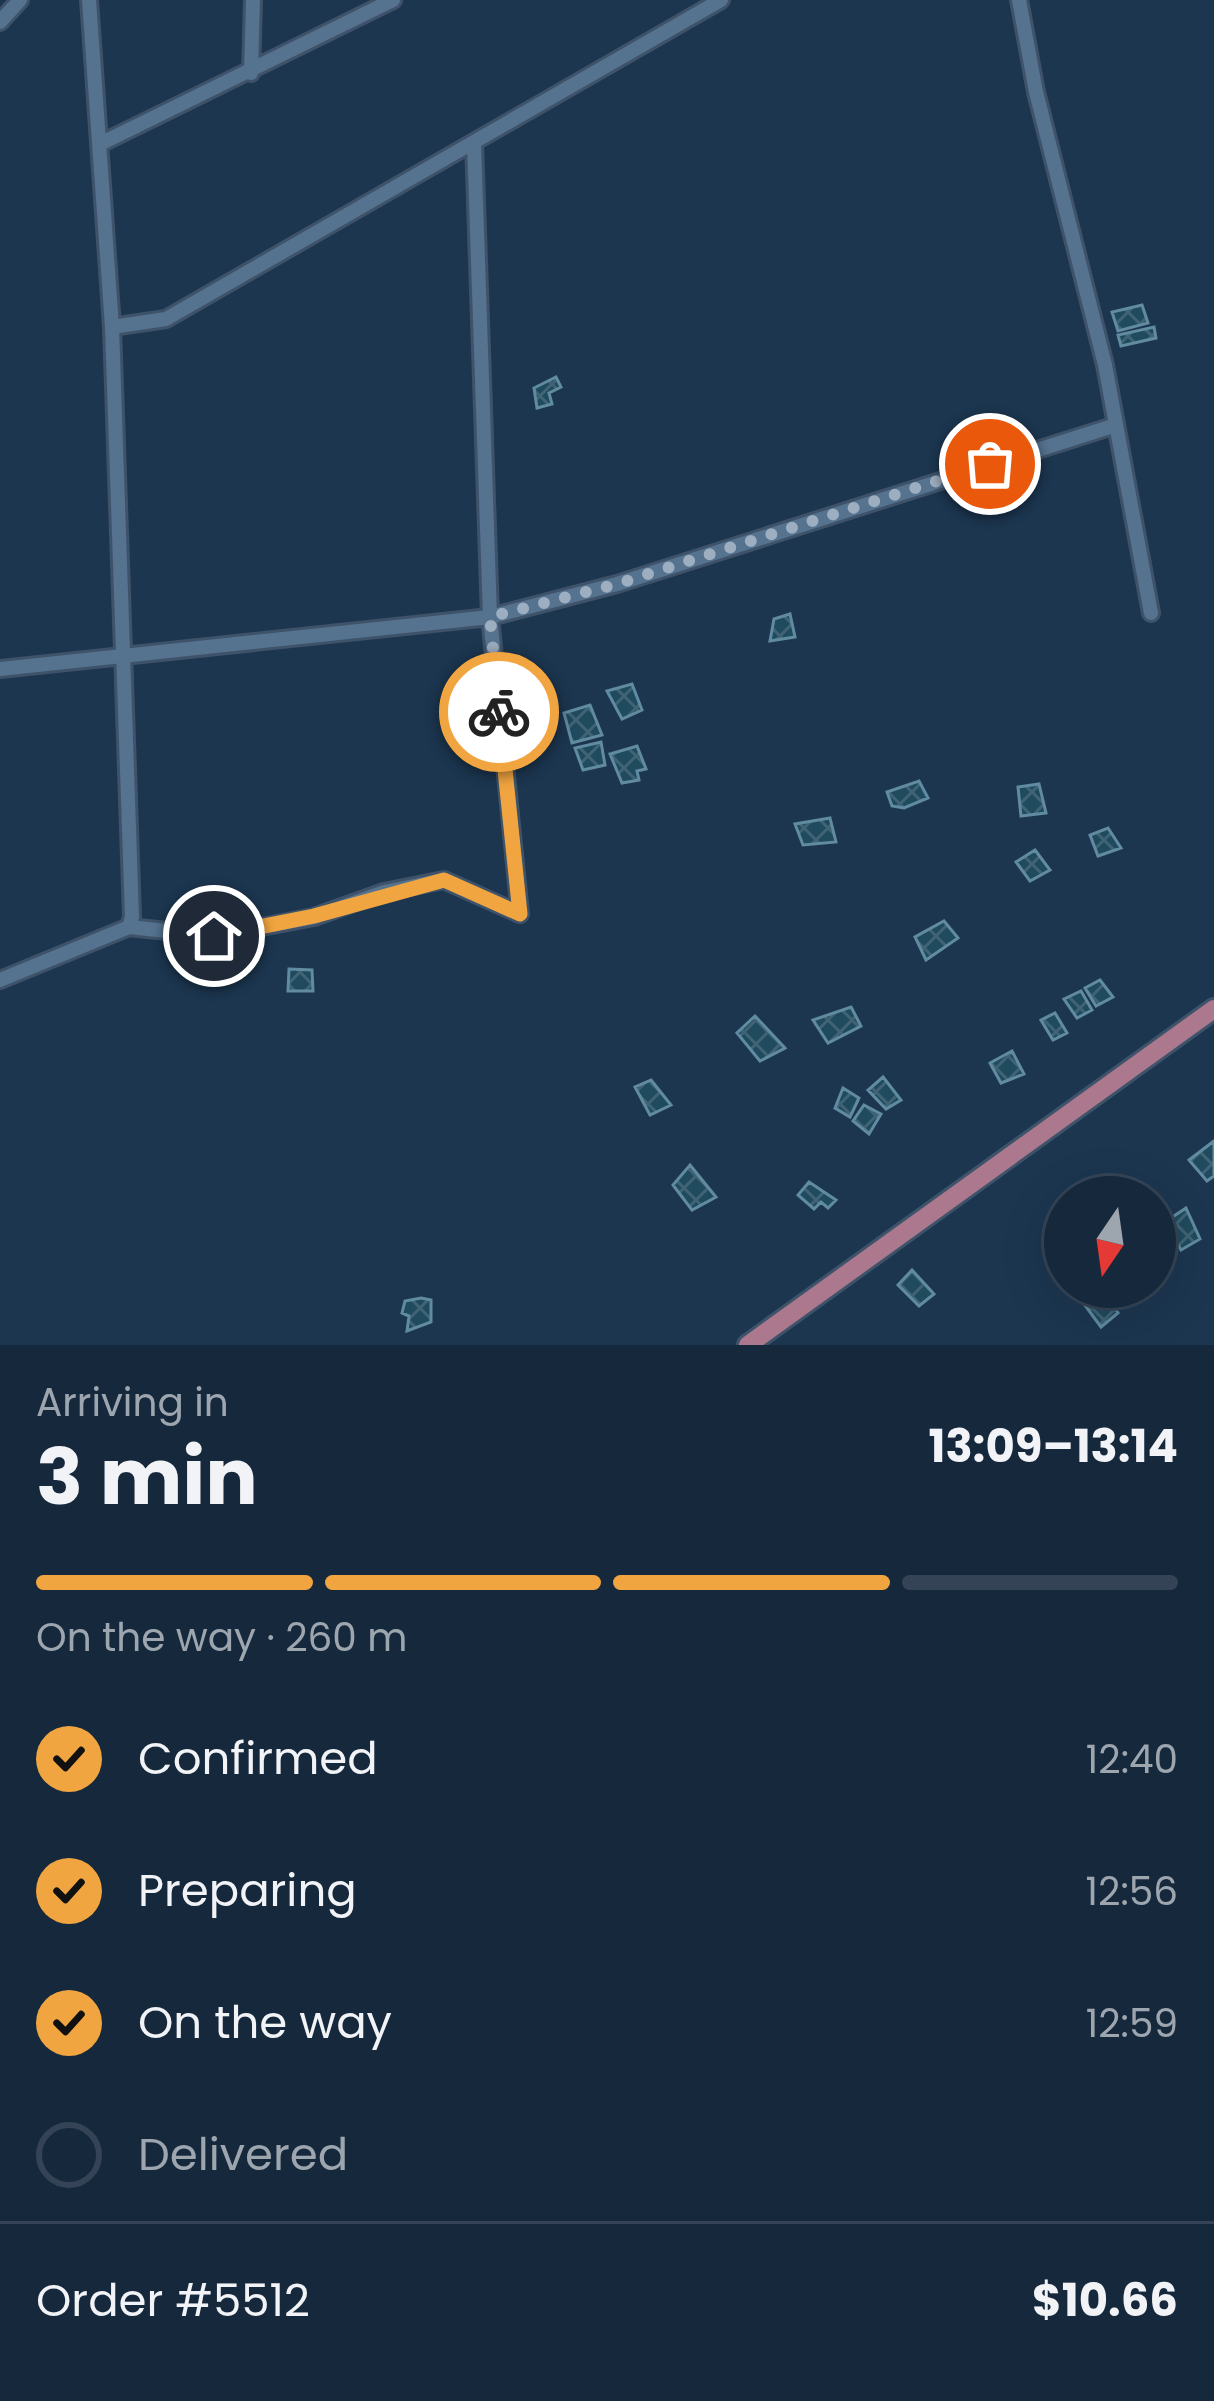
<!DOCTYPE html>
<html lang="en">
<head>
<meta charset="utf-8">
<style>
  body { margin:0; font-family:Poppins,sans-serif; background:#1e3043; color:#f1f3f6; height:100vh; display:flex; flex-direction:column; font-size:45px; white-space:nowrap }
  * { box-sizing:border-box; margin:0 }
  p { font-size:39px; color:#9da6af }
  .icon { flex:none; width:66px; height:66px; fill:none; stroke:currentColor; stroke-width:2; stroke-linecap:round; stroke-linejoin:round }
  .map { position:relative; height:1345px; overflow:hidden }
  .sheet { display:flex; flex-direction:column; background:#15283c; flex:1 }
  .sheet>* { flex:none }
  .needle { width:78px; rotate:193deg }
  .buttons { position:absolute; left:1044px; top:1176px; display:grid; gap:24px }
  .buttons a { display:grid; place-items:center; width:132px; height:132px; border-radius:50%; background:#15283c; box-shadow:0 12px 48px #0002,0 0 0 3px #344456; font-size:60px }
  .pin { position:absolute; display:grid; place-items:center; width:102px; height:102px; color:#fff; margin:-51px; border:6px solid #fff; border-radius:50%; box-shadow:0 3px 12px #0007 }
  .courier { position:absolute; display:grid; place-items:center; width:120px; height:120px; margin:-60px; border:9px solid #f1a540; border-radius:50%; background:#fff; color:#222; box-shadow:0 3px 15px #0007 }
  .overview em { font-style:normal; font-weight:700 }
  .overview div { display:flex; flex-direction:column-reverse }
  .overview { display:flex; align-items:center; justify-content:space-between; height:204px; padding:0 36px }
  h1 { font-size:78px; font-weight:700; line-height:90px }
  .bar { display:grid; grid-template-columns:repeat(4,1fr); gap:18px 12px; align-content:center; height:144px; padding:0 36px }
  .bar i { height:15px; border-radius:9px; background:#344456 }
  .bar .on { background:#f1a540 }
  .bar p { grid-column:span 4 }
  .line { display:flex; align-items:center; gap:30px; padding:0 36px; border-top:3px solid #344456 }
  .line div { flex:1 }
  ol { padding:0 36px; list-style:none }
  li { display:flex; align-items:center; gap:36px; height:132px }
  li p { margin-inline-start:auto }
  li .icon { padding:12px; border-radius:50%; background:#f1a540; color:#111; stroke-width:4 }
  li:last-child { color:#9da6af }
  li i { width:66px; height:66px; border:6px solid #344456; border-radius:50% }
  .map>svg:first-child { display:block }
  .building { fill:url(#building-cross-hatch); stroke:#608ba0; stroke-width:3 }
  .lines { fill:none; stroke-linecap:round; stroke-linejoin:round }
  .minor-casing { stroke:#3e5369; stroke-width:20 }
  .major-casing { stroke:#3e5369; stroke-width:24 }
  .minor { stroke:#55728f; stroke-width:14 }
  .major { stroke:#ab788e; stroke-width:18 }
  .done { stroke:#9daec0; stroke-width:12; stroke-dasharray:0 21.6 }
  .route { stroke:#f1a540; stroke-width:15 }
</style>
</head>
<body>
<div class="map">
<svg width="1214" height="1345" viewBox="0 0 1214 1345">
  <defs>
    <pattern id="building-cross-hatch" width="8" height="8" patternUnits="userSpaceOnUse" patternTransform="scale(3)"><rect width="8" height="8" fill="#204a5d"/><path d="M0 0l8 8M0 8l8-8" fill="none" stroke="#406475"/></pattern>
  </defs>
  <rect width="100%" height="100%" fill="#1c3650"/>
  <path class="building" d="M1142,305L1148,323L1118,331L1112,312Z
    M1154,327L1156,338L1121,346L1118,335Z
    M556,377L561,387L549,393L552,404L537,408L534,388Z
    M790,614L795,637L770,641L774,619Z
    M632,684L642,710L622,719L607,691Z
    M590,705L602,735L572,743L564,713Z
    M601,742L605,765L583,770L575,748Z
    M637,746L646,769L637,771L639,780L622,783L610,754Z
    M919,781L928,798L904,808L892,806L887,792Z
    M1039,784L1046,813L1021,816L1018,787Z
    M830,818L836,842L803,845L795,824Z
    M1108,828L1121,848L1098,856L1090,835Z
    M1035,850L1050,870L1030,881L1016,862Z
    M944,921L958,938L926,960L915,937Z
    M289,969L312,970L313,991H288Z
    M1100,980L1113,997L1096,1006L1085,988Z
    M1081,991L1092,1010L1077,1018L1064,999Z
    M851,1007L861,1026L828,1043L813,1020Z
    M1055,1013L1067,1033L1053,1040L1041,1020Z
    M755,1016L785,1048L760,1061L737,1033Z
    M1012,1051L1024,1074L1001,1083L990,1063Z
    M883,1077L901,1100L886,1109L868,1090Z
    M651,1080L671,1105L650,1115L635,1087Z
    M843,1088L859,1098L850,1117L835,1108Z
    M864,1105L881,1114L869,1134L853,1121Z
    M1214,1141V1176L1207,1181L1189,1160Z
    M690,1165L716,1197L692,1210L673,1185Z
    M809,1182L836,1200L828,1208L821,1202L814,1209L798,1195Z
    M1186,1208L1200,1239L1181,1250L1165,1222Z
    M912,1270L934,1294L919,1306L898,1285Z
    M1103,1290L1118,1313L1101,1327L1084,1304Z
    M421,1298L431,1300V1322L407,1331L409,1316L402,1313L405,1301Z"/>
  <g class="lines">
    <g class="minor-casing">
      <path id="minor" d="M1019,0L1036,92L1105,365L1151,613
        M0,22L20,0
        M251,73L253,0
        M474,142L490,617L520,914
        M102,143L393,0
        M112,327L166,319L721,0
        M0,669L490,617L617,584L1116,425
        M129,927L214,936L314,917L384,892L444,880L520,914
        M0,980L129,927L132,917L112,327L89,0"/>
    </g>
    <g class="major-casing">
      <path id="major" d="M748,1345L1214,1009"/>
    </g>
    <use href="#minor" class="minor"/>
    <use href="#major" class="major"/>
  </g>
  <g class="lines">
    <path class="done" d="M499,712L490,617L617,584L990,464"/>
    <path class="route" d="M214,936L314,916L444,880L520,914L499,712"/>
  </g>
</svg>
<div class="buttons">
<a><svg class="needle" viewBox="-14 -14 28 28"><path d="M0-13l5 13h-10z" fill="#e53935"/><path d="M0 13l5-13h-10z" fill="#9da6af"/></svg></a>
</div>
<div class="pin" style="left:990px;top:464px;background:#ea580c"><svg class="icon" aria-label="bag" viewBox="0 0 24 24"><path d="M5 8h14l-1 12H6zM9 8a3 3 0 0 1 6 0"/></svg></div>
<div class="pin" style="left:214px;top:936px;background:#1f2937"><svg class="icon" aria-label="home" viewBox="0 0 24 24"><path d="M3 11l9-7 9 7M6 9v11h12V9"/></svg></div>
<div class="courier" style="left:499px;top:712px"><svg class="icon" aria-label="bike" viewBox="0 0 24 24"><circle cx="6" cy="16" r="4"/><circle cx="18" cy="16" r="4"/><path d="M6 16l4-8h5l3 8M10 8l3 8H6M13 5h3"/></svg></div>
</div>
<section class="sheet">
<div class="overview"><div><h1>3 min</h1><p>Arriving in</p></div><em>13:09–13:14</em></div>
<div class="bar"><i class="on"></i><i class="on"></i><i class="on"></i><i></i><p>On the way · 260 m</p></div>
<ol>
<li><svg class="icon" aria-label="check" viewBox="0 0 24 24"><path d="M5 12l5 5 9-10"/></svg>Confirmed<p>12:40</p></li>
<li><svg class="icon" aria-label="check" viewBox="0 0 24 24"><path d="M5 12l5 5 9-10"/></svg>Preparing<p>12:56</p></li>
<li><svg class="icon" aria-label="check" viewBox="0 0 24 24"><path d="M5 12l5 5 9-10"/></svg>On the way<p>12:59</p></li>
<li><i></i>Delivered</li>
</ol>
<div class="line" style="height:156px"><div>Order #5512</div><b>$10.66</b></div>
</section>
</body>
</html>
